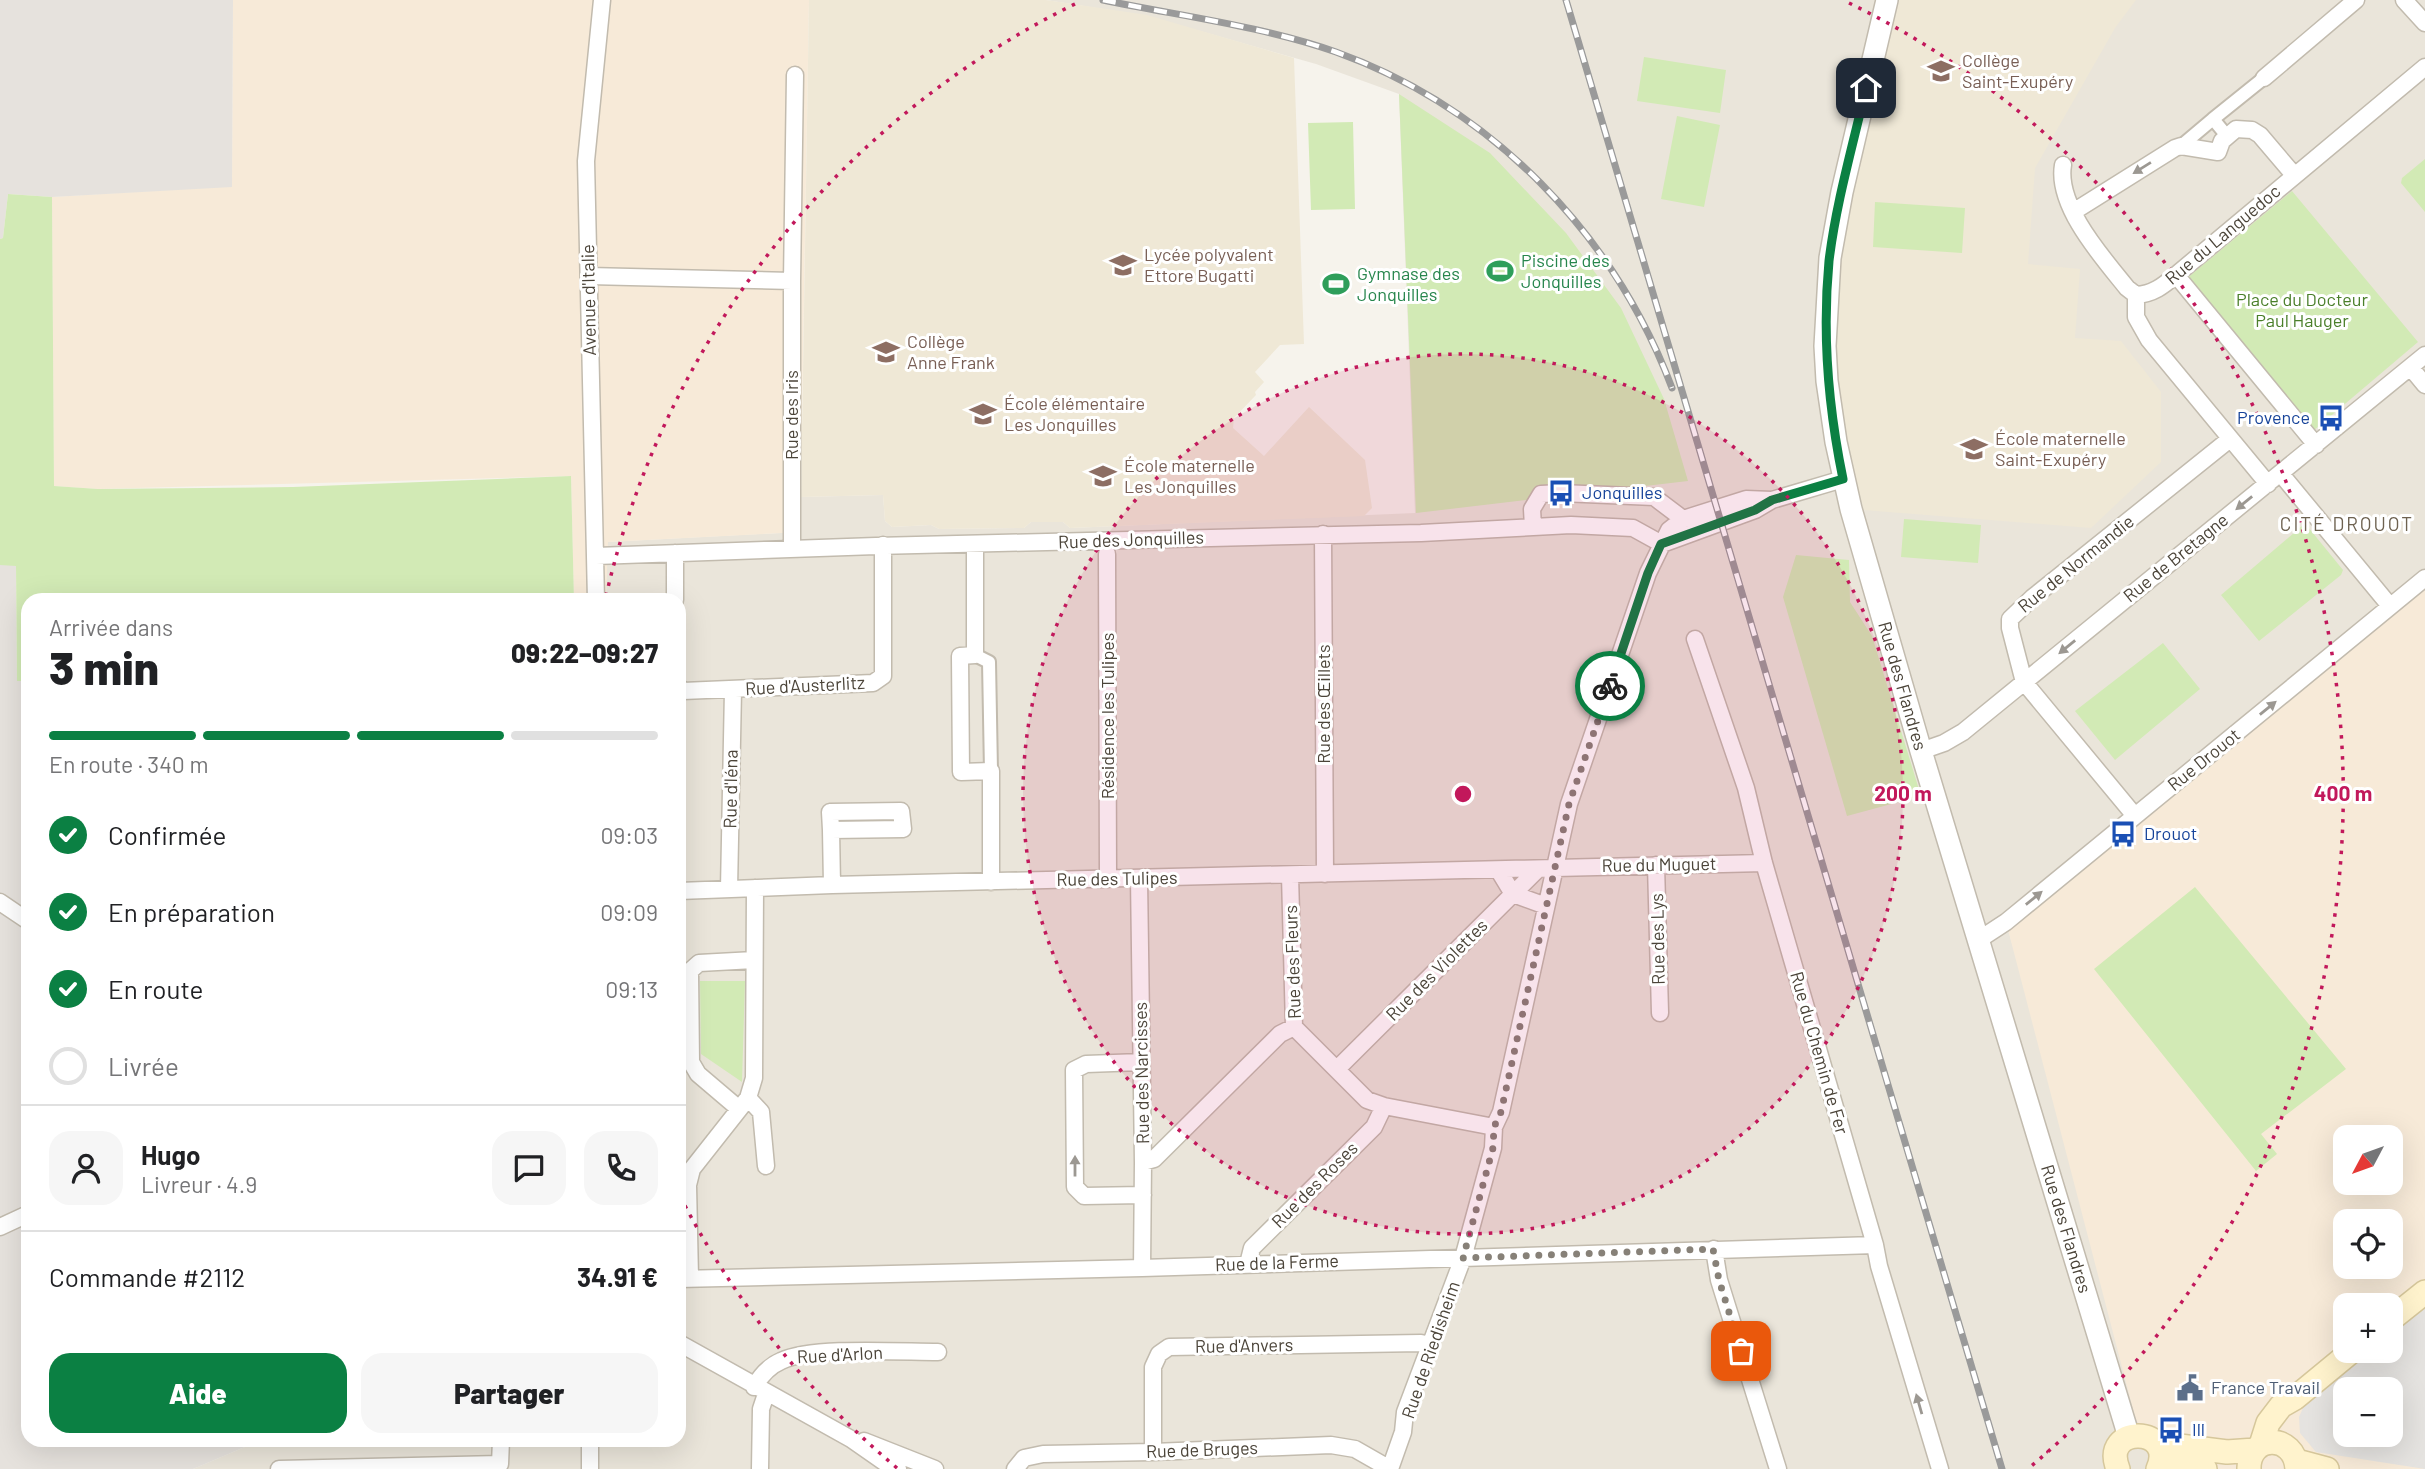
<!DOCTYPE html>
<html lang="fr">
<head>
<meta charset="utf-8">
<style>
  body { margin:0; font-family:Barlow,sans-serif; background:#f6f6f6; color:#202124; height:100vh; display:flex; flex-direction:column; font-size:26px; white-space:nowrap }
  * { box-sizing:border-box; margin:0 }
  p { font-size:23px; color:#757577 }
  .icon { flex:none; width:38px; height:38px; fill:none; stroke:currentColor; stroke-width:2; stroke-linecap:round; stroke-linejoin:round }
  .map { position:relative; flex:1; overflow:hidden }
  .panel { position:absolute; left:21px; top:593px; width:665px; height:854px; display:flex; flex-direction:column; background:#fff; border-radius:21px; box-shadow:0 7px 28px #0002 }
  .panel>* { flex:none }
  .needle { width:46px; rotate:229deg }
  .buttons { position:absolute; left:2333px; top:1125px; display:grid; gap:14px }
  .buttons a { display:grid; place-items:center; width:70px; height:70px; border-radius:14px; background:#fff; box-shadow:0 7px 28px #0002; font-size:35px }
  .pin { position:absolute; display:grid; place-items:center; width:60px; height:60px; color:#fff; margin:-30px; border-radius:14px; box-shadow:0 4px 10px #0006 }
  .courier { position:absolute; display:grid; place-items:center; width:70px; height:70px; margin:-35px; border:5px solid #0b8043; border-radius:50%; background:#fff; color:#222; box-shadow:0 2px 9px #0007 }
  .headline em { font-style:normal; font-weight:800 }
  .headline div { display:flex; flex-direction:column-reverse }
  .headline { display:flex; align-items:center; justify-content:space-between; height:119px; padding:0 28px }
  h1 { font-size:46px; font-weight:800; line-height:52px }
  .bar { display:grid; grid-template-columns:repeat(4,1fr); gap:10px 7px; align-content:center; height:84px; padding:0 28px }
  .bar i { height:9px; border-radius:5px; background:#e0e0e0 }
  .bar .active { background:#0b8043 }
  .bar p { grid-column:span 4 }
  .line { display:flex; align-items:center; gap:18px; padding:0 28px; border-top:2px solid #e0e0e0 }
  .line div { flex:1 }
  .round { display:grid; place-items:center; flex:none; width:74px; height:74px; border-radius:21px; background:#f6f6f6 }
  ol { padding:0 28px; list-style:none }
  li { display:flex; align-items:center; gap:21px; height:77px }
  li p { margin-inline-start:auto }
  li .icon { padding:7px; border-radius:50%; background:#0b8043; color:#fff; stroke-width:4 }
  li:last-child { color:#757577 }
  li i { width:38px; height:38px; border:4px solid #e0e0e0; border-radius:50% }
  .cta { display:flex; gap:14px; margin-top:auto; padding:14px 28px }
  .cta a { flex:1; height:80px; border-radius:21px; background:#0b8043; color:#fff; font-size:28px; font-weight:800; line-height:80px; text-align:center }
  .cta a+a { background:#f6f6f6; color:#202124 }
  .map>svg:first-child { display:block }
  .residential { fill:#eae5da }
  .commercial { fill:#f7ead8; fill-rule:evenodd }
  .industrial { fill:#e6e2dd }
  .education { fill:#efe8d6 }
  .green { fill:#d2eab5 }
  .parking { fill:#e5e3e0; fill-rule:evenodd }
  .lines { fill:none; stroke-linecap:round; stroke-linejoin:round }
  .pedestrian-casing { stroke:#c2bbae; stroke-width:16 }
  .minor-casing { stroke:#c2bbae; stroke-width:19 }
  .tertiary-casing { stroke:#c2bbae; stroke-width:24 }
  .secondary-casing { stroke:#d6c79b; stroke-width:26 }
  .pedestrian { stroke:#fff; stroke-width:12 }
  .minor { stroke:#fff; stroke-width:16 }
  .tertiary { stroke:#fff; stroke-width:21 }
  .secondary { stroke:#fff3cd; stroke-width:23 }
  .rail-casing { stroke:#9a9a9a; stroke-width:7 }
  .rail { stroke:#fff; stroke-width:4.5; stroke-dasharray:13; stroke-linecap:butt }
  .oneway { fill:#9c9892 }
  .done { stroke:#878178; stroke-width:7; stroke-dasharray:0 12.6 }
  .route { stroke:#0b8043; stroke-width:9 }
  .ring { fill:none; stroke:#c2185b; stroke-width:3.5; stroke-dasharray:3.5 7 }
  .labels { text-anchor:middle; stroke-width:6; stroke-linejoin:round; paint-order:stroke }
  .education-label { font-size:18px; fill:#785e54; stroke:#fff; text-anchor:start }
  .street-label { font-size:18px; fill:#4b4439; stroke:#fff }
  .leisure-label { font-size:18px; fill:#27864d; stroke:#fff; text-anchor:start }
  .park-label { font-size:18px; fill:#4a7f2a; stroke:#fff }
  .transit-label { font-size:18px; fill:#164399; stroke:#fff; text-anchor:start }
  .service-label { font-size:18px; fill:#4e5e75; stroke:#fff; text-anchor:start }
  .neighbourhood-label { font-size:19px; letter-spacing:2px; fill:#6e6250; stroke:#fff }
  .centre { fill:#c2185b; stroke:#fff; stroke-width:3.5 }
  .ring-label { font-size:21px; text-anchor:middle; font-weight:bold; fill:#c2185b; stroke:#fff; stroke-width:6; stroke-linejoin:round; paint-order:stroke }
</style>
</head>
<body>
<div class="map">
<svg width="2425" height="1469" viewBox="0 0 2425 1469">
  <rect width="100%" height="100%" fill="#f6f3ec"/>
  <path class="residential" d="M1046,0H2425V589L2006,922L2160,1469H193L261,1440H679V600H606L607,542L800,532L801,497L883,495L885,521L892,527L931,525L939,529L1024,528L1031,522H1063L1070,528L1415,513L1399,94L1316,64L1147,16Z"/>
  <path class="commercial" d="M233,0H809L800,532L608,542L606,600H574L571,476L98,489L54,486L52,197L232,186Z
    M2425,589V1469H2160L2135,1417L2006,922ZM2345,1138H2390V1183H2345ZM2345,1222H2390V1267H2345ZM2345,1306H2390V1351H2345ZM2345,1390H2390V1435H2345Z"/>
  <path class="industrial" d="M0,0H233L232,187L52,197L8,194L3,238L0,239Z
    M0,565H16L17,681H28V1440H261L193,1469H0Z"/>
  <path class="education" d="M809,0H1046L1147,15L1294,58L1304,344L1280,345L1255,372L1264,382L1255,392L1256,395L1234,418L1233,428L1264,456L1309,407L1365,460L1372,508L1364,516L1070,528L1063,522H1031L1024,528L939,529L931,525L892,527L885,521L883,495L801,497Z
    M1887,0H2136L2115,28L2035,168L2028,264L2080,269L2075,338L2121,341L2161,392V462L2091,528L1851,509L1843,479L1827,284Z"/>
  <path class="green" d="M1644,57L1726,70L1720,113L1637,101Z
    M1399,94L1490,153L1566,233L1621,308L1664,399L1688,481L1416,513Z
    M1677,116L1720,125L1704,207L1661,199Z
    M1353,122L1355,209L1311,210L1308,123Z
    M2425,159V212L2401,183L2402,178Z
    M2292,191L2418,342L2313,431L2186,279Z
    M8,194L52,197L54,486L98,489L293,487L571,476L574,600H28V681H17L16,566L0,565V239L3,238Z
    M1875,202L1965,208L1962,253L1873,247Z
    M1904,519L1981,525L1978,563L1901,557Z
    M2302,526L2308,527L2343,570L2341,575L2259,641L2221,595Z
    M1796,555L1849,560L1850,602L1872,636L1921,796L1847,816L1783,597Z
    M2163,643L2200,689L2115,760L2075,711Z
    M2195,887L2346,1069L2261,1134L2277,1154L2256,1171L2094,969Z
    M700,981H745L742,1082L701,1054Z"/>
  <path class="parking" d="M2425,1306V1469L2316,1452L2300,1433L2299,1417L2304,1406L2370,1351H2390L2391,1334ZM2345,1390H2390V1435H2345Z"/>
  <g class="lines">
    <g class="pedestrian-casing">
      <path id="pedestrian" d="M2227,136L2213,119L2264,78
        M2181,146L2213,119
        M975,655L989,662L991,771"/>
    </g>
    <g class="minor-casing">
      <path id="minor" d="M2404,0L2425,23
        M2264,78L2356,0
        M2063,165C2056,206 2103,258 2127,288L2136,295C2153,294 2163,286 2176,275L2425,67
        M2073,212L2175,148L2181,146L2218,152L2222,141L2236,129L2252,130L2260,135L2294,175
        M2176,275L2316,445
        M589,276L792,281
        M2136,295V317L2149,340L2268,484
        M2411,368L2425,385
        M2281,474L2390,606
        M1533,527L1532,509L1541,494L1561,493L1654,497L1683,519
        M1323,534L1325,874
        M975,544V655L960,656L961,772L991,771V882
        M1662,544L1755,510L1772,500L1843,479
        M792,548V281L795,75
        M1107,554L1108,879
        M596,556L876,546L1421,533L1571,525L1633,528L1662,544
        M596,600L586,161L602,0
        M675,600V553
        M1695,639L1746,788L1764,863L1875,1245L1879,1266L1940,1469
        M679,687L683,691L873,683L883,676V545
        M1921,751L1944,743L1963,732L2425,355
        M2135,816L2024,682L2010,628V619L2032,598L2230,439
        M831,830L830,812L901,811L903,829L831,830L832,885
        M1656,865L1660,1013
        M1499,871L1513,894L1546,906
        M1290,875L1294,1027L1367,1100L1384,1106L1494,1127
        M1139,878L1143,1162L1142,1268
        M729,889L733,690
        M679,891L832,885L1764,863
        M0,902L28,921
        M1980,939L2006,922L2425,578
        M1141,1062L1086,1064L1074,1070L1075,1187L1084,1196L1143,1195
        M1337,1069L1537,870
        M748,1098L761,1112L766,1166
        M738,1108L698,1074L691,1062L690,971L699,963L754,960
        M1143,1162L1154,1159L1280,1034L1294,1027
        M0,1227L28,1214
        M1714,1249L1719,1280L1778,1469
        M1248,1264L1252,1248L1374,1127L1384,1106
        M690,1278L688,1185L692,1169L748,1098L754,1078L755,888
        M679,1279L1142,1268L1875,1245
        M679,1343L851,1439L884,1462L898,1469
        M754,1387C761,1375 769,1366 781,1361C812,1346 901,1352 938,1352
        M864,1441L935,1469
        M1153,1452V1367L1159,1354L1169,1347L1421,1343L1430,1345
        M279,1469L500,1464L501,1440
        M590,1469V1440
        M760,1469L761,1409L766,1394
        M1015,1469L1024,1458L1043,1454L1153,1452L1331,1445L1355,1449L1390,1469
        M1390,1469L1403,1432L1405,1412L1463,1258L1493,1148L1494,1127L1501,1112L1569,804L1648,573L1669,530L1683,519L1746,499L1772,500"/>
    </g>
    <g class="tertiary-casing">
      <g id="tertiary">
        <path id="s1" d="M1887,0L1842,192L1830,258L1825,346L1827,381L1836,442L1851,509L1921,751L2129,1437"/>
      </g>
    </g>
    <g class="secondary-casing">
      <path id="secondary" d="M2390,1320L2425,1292
        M2156,1443L2227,1452L2255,1450
        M2261,1445L2268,1423L2281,1406L2295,1398L2352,1351
        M2297,1461L2327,1469
        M2118,1469C2100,1424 2177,1426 2158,1469
        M2160,1469L2170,1464L2205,1469
        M2249,1469C2248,1434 2295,1433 2297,1469"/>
    </g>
    <use href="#pedestrian" class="pedestrian"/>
    <use href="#minor" class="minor"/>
    <use href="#tertiary" class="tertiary"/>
    <use href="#secondary" class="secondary"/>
    <g class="rail-casing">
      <path id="rail" d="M1103,0C1180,16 1262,26 1336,52C1492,108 1614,234 1672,388
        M1566,0L2002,1469"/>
    </g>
    <use href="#rail" class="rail"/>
  </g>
  <defs><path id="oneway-solid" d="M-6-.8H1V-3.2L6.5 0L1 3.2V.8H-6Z" transform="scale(1.75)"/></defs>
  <g class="oneway">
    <use href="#oneway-solid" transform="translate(2142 168) rotate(148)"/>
    <use href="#oneway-solid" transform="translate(2244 503) rotate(141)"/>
    <use href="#oneway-solid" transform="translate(2067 647) rotate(141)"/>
    <use href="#oneway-solid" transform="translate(2268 708) rotate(-39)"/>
    <use href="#oneway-solid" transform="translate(2034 898) rotate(-39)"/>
    <use href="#oneway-solid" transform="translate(1075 1166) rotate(-90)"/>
    <use href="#oneway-solid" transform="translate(1919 1404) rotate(-106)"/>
  </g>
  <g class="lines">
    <path class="done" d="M1610,686L1569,804L1501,1112L1494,1127L1493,1148L1463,1258L1713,1249L1719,1280L1741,1351"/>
    <path class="route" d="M1610,686L1648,573L1661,544L1755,510L1772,500L1843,479C1828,406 1822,335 1829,261C1836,203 1853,145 1866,88"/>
  </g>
  <circle cx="1463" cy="794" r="440" fill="#c2185b" fill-opacity=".12"/>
  <g class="ring">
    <circle cx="1463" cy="794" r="440"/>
    <path d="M897 1468A880 880 0 0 1 682 1200M606 596A880 880 0 0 1 1077 3M1849 3A880 880 0 0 1 2029 1468"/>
  </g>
  <defs>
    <g id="school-bare" transform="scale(2.1)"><path d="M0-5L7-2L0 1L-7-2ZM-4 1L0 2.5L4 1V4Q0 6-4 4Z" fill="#8d6e63" stroke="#fff" stroke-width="2.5" paint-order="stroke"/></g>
    <g id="stadium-bare" transform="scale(2.1)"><path d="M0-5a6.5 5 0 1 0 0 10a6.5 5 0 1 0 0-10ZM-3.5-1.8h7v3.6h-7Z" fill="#2e9e5b" stroke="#fff" stroke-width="2.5" paint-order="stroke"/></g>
    <g id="bus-bare" transform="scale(2.1)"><path d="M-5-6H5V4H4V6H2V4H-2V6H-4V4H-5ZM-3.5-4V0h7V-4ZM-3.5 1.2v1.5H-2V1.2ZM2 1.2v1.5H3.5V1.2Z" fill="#1a4fb4" stroke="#fff" stroke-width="2.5" paint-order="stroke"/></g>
    <g id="civic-bare" transform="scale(2.1)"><path d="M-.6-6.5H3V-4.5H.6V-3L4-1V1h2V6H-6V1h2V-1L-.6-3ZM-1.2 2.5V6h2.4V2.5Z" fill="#5c6f8a" stroke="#fff" stroke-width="2.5" paint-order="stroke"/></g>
  </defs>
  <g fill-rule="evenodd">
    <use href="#school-bare" x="1941" y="71"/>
    <use href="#school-bare" x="1123" y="265"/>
    <use href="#stadium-bare" x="1500" y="271"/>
    <use href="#stadium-bare" x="1336" y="284"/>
    <use href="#school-bare" x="886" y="352"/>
    <use href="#school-bare" x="983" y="414"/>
    <use href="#bus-bare" x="2331" y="418"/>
    <use href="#school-bare" x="1974" y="449"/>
    <use href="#school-bare" x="1103" y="476"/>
    <use href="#bus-bare" x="1561" y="493"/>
    <use href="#bus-bare" x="2123" y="834"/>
    <use href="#civic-bare" x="2190" y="1388"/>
    <use href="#bus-bare" x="2171" y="1430"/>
  </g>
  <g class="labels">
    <g class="education-label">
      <text x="1962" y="67">Collège<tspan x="1962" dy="21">Saint-Exupéry</tspan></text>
      <text x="1144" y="261">Lycée polyvalent<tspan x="1144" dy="21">Ettore Bugatti</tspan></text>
      <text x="907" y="348">Collège<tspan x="907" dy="21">Anne Frank</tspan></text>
      <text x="1004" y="410">École élémentaire<tspan x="1004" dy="21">Les Jonquilles</tspan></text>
      <text x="1995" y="445">École maternelle<tspan x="1995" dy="21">Saint-Exupéry</tspan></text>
      <text x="1124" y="472">École maternelle<tspan x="1124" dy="21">Les Jonquilles</tspan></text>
    </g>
    <g class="street-label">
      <text transform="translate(2223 235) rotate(-40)" y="6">Rue du Languedoc</text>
      <text transform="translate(589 300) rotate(-91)" y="6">Avenue d'Italie</text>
      <text transform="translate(792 415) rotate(-90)" y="6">Rue des Iris</text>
      <text transform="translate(1131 540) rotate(-2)" y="6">Rue des Jonquilles</text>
      <text transform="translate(2176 558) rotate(-39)" y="6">Rue de Bretagne</text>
      <text transform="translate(2076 564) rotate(-39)" y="6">Rue de Normandie</text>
      <text dy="6" stroke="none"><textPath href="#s1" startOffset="702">Rue des Flandres</textPath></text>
      <text transform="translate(805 686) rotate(-3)" y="6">Rue d'Austerlitz</text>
      <text transform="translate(1324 704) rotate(-90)" y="6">Rue des Œillets</text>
      <text transform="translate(1108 716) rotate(-90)" y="6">Résidence les Tulipes</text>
      <text transform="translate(2204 760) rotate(-39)" y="6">Rue Drouot</text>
      <text transform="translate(731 789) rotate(-89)" y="6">Rue d'Iéna</text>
      <text transform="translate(1659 865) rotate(-1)" y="6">Rue du Muguet</text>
      <text transform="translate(1117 879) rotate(-1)" y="6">Rue des Tulipes</text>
      <text transform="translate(1658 939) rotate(-91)" y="6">Rue des Lys</text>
      <text transform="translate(1293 962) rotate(-92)" y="6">Rue des Fleurs</text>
      <text transform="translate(1437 970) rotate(-45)" y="6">Rue des Violettes</text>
      <text transform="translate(1819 1053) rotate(74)" y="6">Rue du Chemin de Fer</text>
      <text transform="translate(1142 1073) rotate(-91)" y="6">Rue des Narcisses</text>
      <text transform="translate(1315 1185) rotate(-45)" y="6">Rue des Roses</text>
      <text dy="6" stroke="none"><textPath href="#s1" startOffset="1269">Rue des Flandres</textPath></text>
      <text transform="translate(1277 1263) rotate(-2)" y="6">Rue de la Ferme</text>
      <text transform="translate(1244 1346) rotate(-1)" y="6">Rue d'Anvers</text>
      <text transform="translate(1431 1350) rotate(-71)" y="6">Rue de Riedisheim</text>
      <text transform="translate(840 1355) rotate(-3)" y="6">Rue d'Arlon</text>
      <text transform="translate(1202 1450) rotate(-2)" y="6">Rue de Bruges</text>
    </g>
    <g class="leisure-label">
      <text x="1521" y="267">Piscine des<tspan x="1521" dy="21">Jonquilles</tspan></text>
      <text x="1357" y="280">Gymnase des<tspan x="1357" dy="21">Jonquilles</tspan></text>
    </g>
    <g class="park-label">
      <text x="2302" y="306">Place du Docteur<tspan x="2302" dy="21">Paul Hauger</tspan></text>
    </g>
    <g class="transit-label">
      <text x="2310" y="424" text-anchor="end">Provence</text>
      <text x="1582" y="499">Jonquilles</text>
      <text x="2144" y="840">Drouot</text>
      <text x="2192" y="1436">Ill</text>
    </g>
    <g class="service-label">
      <text x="2211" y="1394">France Travail</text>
    </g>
    <g class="neighbourhood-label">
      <text x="2347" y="531">CITÉ DROUOT</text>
    </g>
  </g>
  <circle cx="1463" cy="794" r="10" class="centre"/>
  <g class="ring-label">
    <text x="1903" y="801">200 m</text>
    <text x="2343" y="801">400 m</text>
  </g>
</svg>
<div class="buttons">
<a><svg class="needle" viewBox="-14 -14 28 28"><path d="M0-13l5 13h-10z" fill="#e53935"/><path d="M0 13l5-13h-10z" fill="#757577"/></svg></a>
<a><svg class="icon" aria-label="locate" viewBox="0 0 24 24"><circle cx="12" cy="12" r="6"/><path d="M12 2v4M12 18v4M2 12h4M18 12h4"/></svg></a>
<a>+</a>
<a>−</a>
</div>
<div class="pin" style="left:1741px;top:1351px;background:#ea580c"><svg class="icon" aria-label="bag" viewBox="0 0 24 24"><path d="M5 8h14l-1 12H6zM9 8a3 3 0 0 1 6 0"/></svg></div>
<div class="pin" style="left:1866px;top:88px;background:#1f2937"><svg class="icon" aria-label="home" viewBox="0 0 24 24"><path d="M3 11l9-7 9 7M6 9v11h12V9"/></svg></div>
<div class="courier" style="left:1610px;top:686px"><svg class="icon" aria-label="bike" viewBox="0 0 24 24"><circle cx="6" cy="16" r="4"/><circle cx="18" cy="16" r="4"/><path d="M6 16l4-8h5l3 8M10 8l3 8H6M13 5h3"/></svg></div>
<section class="panel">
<div class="headline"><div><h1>3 min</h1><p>Arrivée dans</p></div><em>09:22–09:27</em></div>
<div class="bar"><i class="active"></i><i class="active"></i><i class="active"></i><i></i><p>En route · 340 m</p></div>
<ol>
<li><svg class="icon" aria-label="check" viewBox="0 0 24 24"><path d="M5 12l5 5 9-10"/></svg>Confirmée<p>09:03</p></li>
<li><svg class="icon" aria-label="check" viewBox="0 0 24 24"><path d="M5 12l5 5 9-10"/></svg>En préparation<p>09:09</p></li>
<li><svg class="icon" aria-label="check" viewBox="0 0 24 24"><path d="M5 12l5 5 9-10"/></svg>En route<p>09:13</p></li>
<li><i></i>Livrée</li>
</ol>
<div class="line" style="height:126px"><a class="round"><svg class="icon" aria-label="person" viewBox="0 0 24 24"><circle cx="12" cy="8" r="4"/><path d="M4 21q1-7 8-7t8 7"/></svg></a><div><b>Hugo</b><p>Livreur · 4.9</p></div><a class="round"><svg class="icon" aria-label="chat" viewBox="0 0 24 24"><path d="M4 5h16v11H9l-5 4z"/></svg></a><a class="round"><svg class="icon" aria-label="phone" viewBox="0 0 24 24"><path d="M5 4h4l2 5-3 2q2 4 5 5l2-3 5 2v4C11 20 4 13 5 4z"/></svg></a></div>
<div class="line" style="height:91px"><div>Commande #2112</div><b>34.91 €</b></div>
<div class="cta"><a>Aide</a><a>Partager</a></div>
</section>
</div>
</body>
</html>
